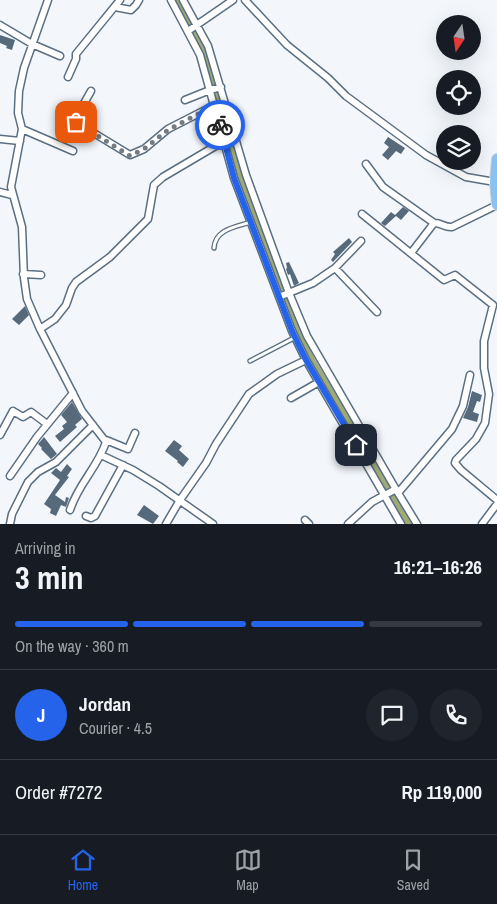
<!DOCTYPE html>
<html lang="en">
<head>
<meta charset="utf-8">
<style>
  body { margin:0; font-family:"Archivo Narrow",sans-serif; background:#20242c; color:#f1f3f6; height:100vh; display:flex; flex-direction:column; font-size:19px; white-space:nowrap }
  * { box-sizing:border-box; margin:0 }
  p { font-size:16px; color:#9ea1a6 }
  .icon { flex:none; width:28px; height:28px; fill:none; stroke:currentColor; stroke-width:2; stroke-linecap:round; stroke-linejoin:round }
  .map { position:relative; height:524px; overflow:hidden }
  .sheet { display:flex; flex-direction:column; background:#171b24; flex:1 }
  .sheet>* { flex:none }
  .needle { width:32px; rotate:193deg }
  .controls { position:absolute; left:436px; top:15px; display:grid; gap:10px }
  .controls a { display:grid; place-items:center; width:45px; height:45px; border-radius:50%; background:#171b24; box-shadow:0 5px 20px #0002; font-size:25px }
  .pin { position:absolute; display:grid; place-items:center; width:42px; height:42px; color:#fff; margin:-21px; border-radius:10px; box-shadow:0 2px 8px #0006 }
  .courier { position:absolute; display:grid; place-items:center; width:50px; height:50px; margin:-25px; border:4px solid #2563eb; border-radius:50%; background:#fff; color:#222; box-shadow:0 1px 6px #0007 }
  .overview em { font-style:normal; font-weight:700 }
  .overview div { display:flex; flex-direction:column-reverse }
  .overview { display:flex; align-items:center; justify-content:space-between; height:85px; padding:0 15px }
  h1 { font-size:32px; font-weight:700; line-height:38px }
  .bar { display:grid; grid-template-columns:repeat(4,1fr); gap:8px 5px; align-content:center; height:60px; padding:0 15px }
  .bar i { height:6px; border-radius:4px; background:#363941 }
  .bar .current { background:#2563eb }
  .bar p { grid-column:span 4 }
  .line { display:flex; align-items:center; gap:12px; padding:0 15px; border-top:1px solid #363941 }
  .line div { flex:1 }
  .round { display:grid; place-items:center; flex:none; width:52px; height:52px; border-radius:26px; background:#20242c }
  .dock { display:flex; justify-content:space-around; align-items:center; height:70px; border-top:1px solid #363941; background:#171b24; font-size:14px; color:#9ea1a6 }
  .dock a { display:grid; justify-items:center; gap:2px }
  .dock .current { color:#2563eb }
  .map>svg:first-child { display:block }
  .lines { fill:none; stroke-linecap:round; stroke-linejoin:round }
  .canal { stroke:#9faa77; stroke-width:7 }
  .building { fill:#566a7c }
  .service-casing { stroke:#5a6f81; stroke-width:5.5 }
  .minor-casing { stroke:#5a6f81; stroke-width:9 }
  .trunk-casing { stroke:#d1d3d5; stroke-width:12 }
  .service { stroke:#fff; stroke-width:3 }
  .minor { stroke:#fff; stroke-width:6 }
  .trunk { stroke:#8ac2f2; stroke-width:10 }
  .done { stroke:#747c83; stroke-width:5; stroke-dasharray:0 9 }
  .route { stroke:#2563eb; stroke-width:6 }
</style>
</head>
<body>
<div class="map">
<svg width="497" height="524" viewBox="0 0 497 524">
  <rect width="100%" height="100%" fill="#f3f7fc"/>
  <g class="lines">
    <path class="canal" d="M175,0C210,51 221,112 238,170C246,200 259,230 270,259C284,293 295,328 312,361L409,524"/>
  </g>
  <path class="building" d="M0,35L15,40L12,50L6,48L7,46L0,43Z
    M388,137L405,148L401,154L396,151L388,160L382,155L389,147L384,143Z
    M403,207L409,211L401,220L396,216L385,226L381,223L391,212L395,215Z
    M349,238L352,242L333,262L331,260L335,254L333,252Z
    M289,262L299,283L294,286L290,274L288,275L286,269L287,268L286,263Z
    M25,306L29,315L19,325L12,319Z
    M472,391L482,395L480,402L477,401L473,412L479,414L477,422L463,418L468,407Z
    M72,402L82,419L75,425L77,427L60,442L55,436L64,429L62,426L67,422L61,415Z
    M44,437L57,454L51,459L41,449L42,448L38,444Z
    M174,440L182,446L179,450L189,459L183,467L177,462L178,461L165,451Z
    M67,464L72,469L67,476L69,477L55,495L65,502L66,497L69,498L66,507L61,505L56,516L50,513L51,509L44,504L60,480L51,473L56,468L61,472Z
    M144,505L159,516L153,524L137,515Z"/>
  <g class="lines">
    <g class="service-casing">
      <path id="service" d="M214,248C215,229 236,227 251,222
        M250,361L294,338"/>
    </g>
    <g class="minor-casing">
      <path id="minor" d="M48,0L24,68L19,91L18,113L22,129L11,187L22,227L24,278L27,299L40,329L82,411L106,442C98,467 78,484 70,510
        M171,0L200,55L234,178L292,331L306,360L401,524
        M183,0L208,46L246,175L289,293L307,336L398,493L417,524
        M245,0L287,45L328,78L346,96L426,155L466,177L495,182
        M115,7L131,10L136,5L139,0
        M0,25L32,44L60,56
        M188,31L233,0
        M68,77L76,59V54L120,0
        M91,91L74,121L130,155L144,149L168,129L215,105
        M185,100L210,90L221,87
        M22,129L73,151
        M0,139L20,141
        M366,164L383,187L434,223C440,222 445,228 452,227L497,205
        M0,192L12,195
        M362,214L444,280L455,275L493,305L484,341V368L489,394L485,423L476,439L456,460L455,463L461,470L497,500
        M411,253L434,223
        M335,268L361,241
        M23,274L41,275
        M279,297L313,283L335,268L377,312
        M40,329L55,319L66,305L72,288L76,282L110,257L148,219L154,185L163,177L224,141
        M291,398L319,382
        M0,435L13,411L23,417L31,412L47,424
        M106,440L128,449L135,433
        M101,455L133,470L159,486L213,524
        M10,476L37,437L73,393
        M398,493L452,429L463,406L470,375
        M86,516L91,518L95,516L123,465
        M305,520L309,524
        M10,524L12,514L28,482L38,472L56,462L93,425
        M166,524L180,500L206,463L216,444L249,394L277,374L306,360
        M348,524L372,502L396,489
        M482,524L497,504"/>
    </g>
    <g class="trunk-casing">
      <path id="trunk" d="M497,159L495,182L497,205"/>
    </g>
    <use href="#service" class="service"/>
    <use href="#minor" class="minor"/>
    <use href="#trunk" class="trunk"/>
  </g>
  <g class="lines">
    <path class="done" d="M76,122L130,156L144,149L168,130L215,105L220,125"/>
    <path class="route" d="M220,125L234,178L292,331L306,360L356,445"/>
  </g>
</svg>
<div class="controls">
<a><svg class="needle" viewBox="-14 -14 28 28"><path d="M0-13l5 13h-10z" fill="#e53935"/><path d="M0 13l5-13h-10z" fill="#9ea1a6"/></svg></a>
<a><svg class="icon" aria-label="locate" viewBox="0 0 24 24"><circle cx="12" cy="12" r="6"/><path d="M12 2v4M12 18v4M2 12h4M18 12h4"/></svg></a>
<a><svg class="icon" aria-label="layers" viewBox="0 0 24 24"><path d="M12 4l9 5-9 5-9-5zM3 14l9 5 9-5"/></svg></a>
</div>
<div class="pin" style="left:76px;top:122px;background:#ea580c"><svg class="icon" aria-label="bag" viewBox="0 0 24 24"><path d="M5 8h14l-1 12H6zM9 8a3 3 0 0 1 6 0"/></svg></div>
<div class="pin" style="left:356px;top:445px;background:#1f2937"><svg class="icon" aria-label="home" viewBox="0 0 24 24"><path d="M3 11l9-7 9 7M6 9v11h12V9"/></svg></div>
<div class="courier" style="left:220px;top:125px"><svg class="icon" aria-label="bike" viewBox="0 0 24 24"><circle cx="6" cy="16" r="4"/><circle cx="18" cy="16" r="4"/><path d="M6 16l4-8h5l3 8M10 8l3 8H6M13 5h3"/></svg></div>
</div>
<section class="sheet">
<div class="overview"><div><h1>3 min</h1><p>Arriving in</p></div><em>16:21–16:26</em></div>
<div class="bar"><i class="current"></i><i class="current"></i><i class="current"></i><i></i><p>On the way · 360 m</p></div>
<div class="line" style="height:90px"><b class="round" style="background:#2563eb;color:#fff">J</b><div><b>Jordan</b><p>Courier · 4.5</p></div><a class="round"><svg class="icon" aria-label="chat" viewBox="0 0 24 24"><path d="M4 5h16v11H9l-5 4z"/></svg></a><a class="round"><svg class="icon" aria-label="phone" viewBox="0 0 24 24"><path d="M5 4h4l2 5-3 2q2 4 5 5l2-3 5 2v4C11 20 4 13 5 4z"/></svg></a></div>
<div class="line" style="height:65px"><div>Order #7272</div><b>Rp 119,000</b></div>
</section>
<nav class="dock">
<a class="current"><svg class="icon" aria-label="home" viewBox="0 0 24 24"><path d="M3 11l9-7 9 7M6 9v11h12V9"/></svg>Home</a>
<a><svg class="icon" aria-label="map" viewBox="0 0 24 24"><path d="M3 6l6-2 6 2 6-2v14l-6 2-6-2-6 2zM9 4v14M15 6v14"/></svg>Map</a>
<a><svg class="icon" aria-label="saved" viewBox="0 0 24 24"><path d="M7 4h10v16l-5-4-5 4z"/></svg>Saved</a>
</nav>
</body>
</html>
